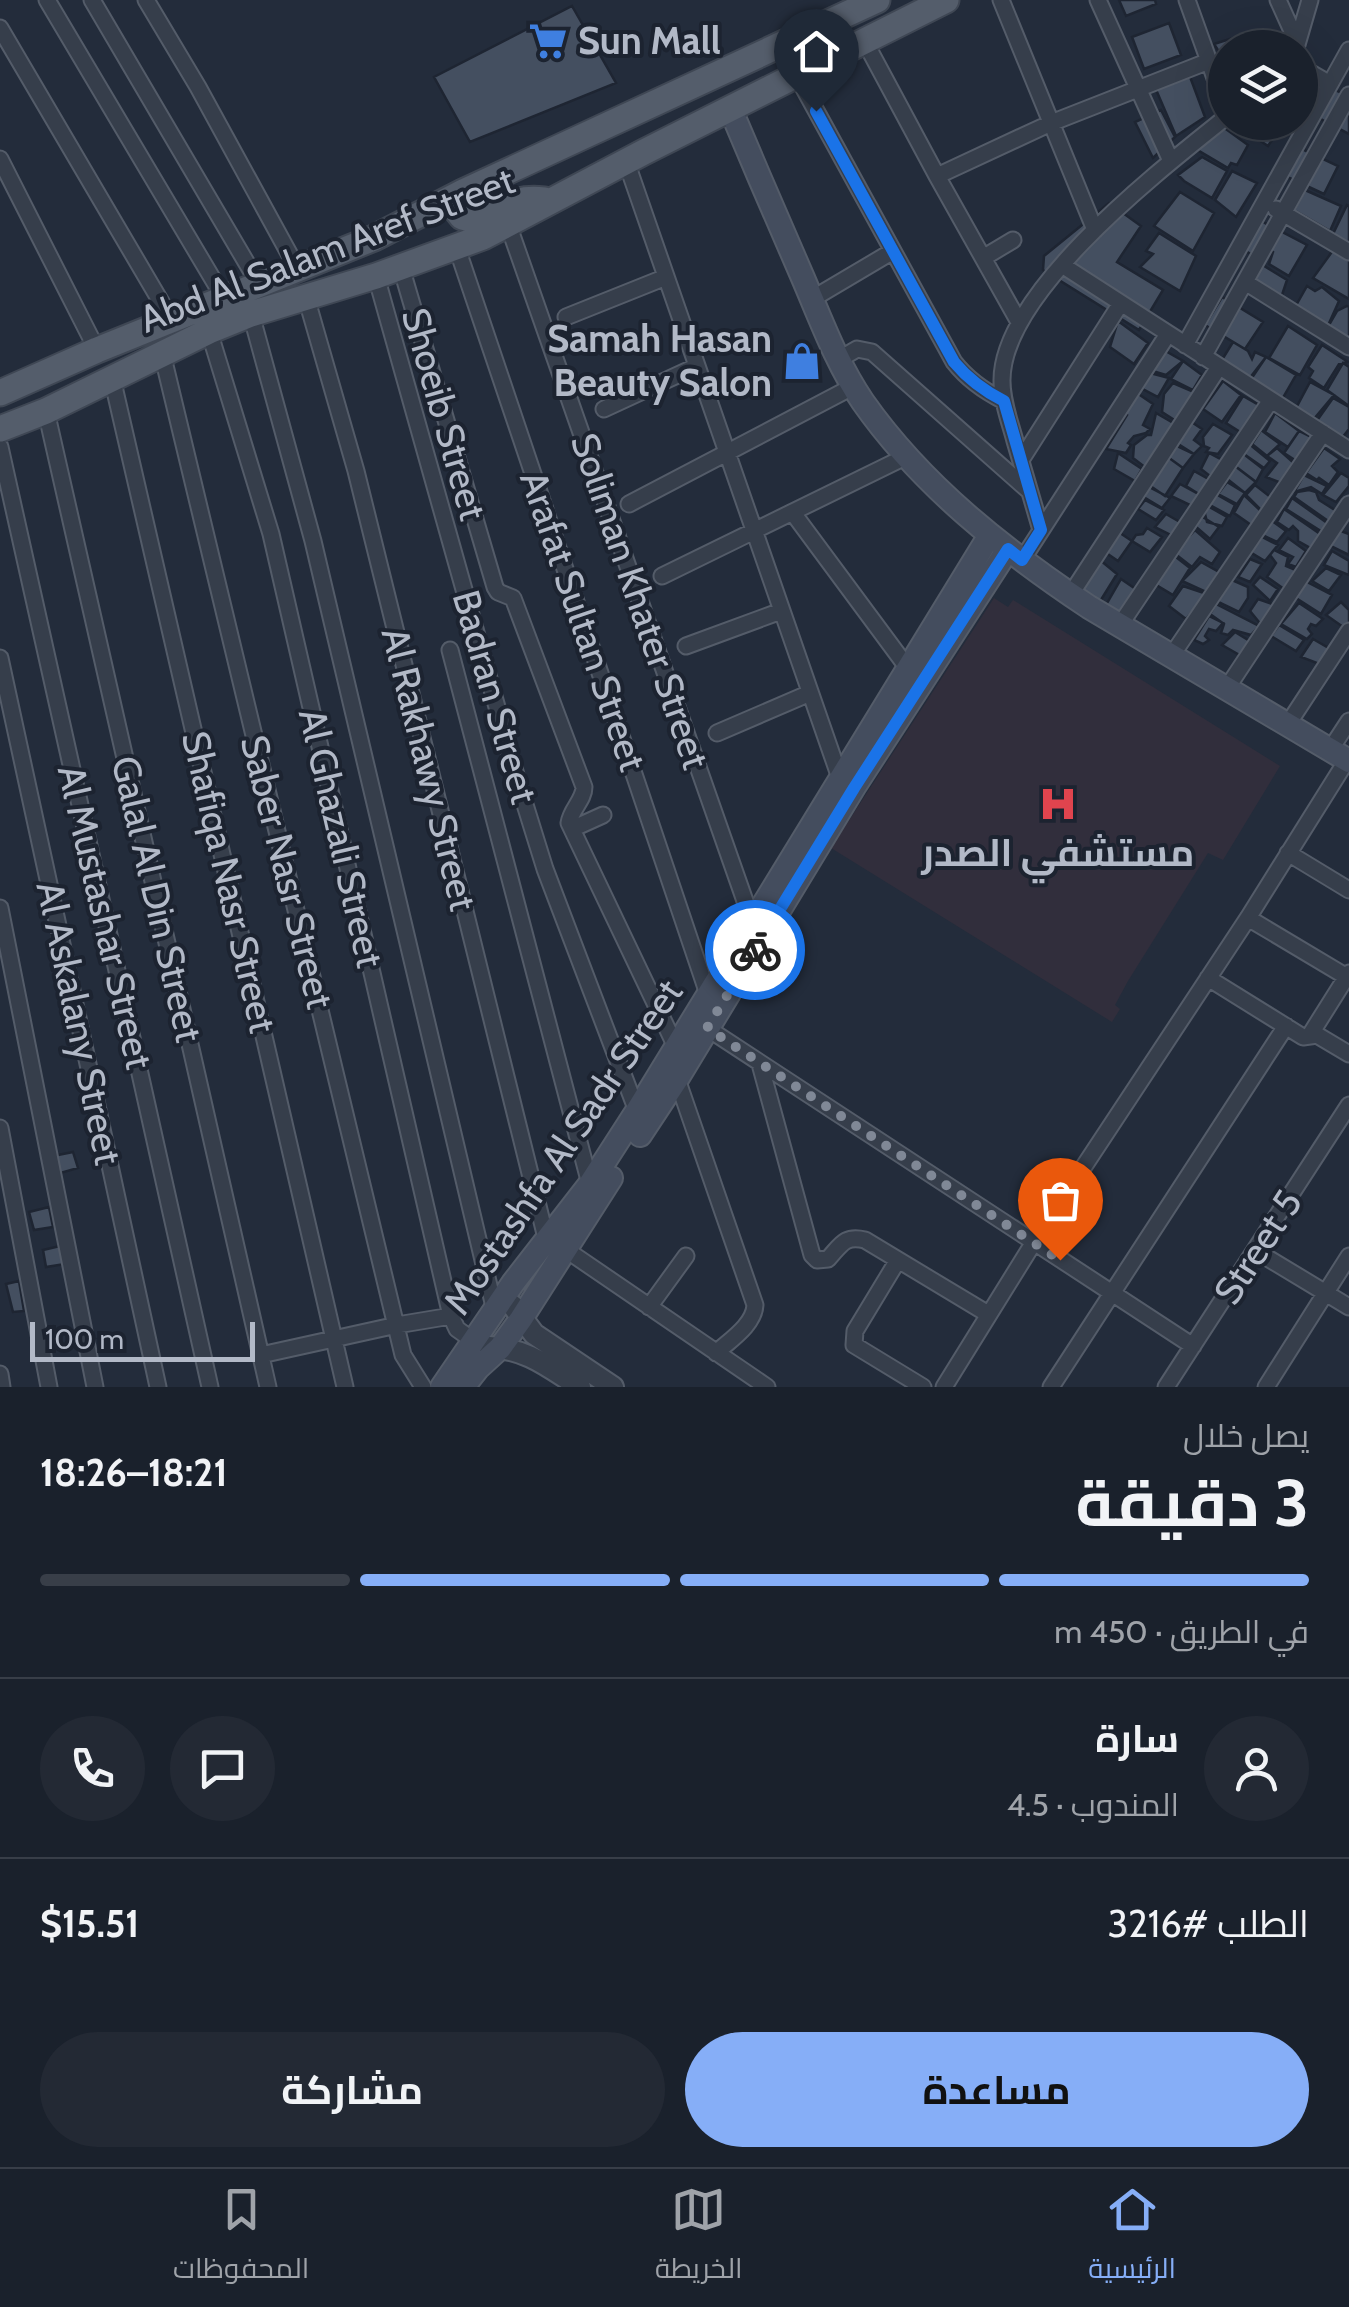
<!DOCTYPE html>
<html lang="ar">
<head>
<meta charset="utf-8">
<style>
  body { margin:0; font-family:Cabin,Cairo,sans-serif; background:#232934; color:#f1f3f6; direction:rtl; height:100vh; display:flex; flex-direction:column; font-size:38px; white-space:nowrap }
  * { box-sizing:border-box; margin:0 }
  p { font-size:32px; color:#9fa3a9 }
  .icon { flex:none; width:55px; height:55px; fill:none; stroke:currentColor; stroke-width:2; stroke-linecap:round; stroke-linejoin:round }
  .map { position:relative; height:1387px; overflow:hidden; direction:ltr }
  .drawer { display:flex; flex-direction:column; background:#1a212c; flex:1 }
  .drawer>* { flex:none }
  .controls { position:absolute; left:1208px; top:30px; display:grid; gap:20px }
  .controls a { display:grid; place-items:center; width:110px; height:110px; border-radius:50%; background:#1a212c; box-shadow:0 10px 40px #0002,0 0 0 2px #383e48; font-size:50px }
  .scale { position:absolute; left:30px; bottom:25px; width:225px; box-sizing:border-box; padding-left:10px; border:5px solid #b2b9c7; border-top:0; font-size:28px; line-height:35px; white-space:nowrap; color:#b2b9c7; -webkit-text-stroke:8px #1c2330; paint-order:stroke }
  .pin { position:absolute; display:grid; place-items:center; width:85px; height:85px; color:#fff; margin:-102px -42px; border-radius:50% 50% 50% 0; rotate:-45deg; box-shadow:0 0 10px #0007 }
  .pin .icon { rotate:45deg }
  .courier { position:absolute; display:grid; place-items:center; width:100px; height:100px; margin:-50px; border:8px solid #1a73e8; border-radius:50%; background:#fff; color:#222; box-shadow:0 2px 12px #0007 }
  .overview em { font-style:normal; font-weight:700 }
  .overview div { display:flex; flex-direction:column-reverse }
  .overview { display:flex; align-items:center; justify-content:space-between; height:170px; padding:0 40px }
  h1 { font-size:65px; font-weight:700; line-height:75px }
  .bar { display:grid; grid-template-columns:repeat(4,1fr); gap:15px 10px; align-content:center; height:120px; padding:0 40px }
  .bar i { height:12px; border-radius:8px; background:#383e48 }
  .bar .current { background:#86aef7 }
  .bar p { grid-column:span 4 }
  .line { display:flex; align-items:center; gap:25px; padding:0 40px; border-top:2px solid #383e48 }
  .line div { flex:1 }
  .round { display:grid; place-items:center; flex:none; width:105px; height:105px; border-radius:52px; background:#232934 }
  .button { display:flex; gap:20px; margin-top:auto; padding:20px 40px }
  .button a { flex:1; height:115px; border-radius:60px; background:#86aef7; color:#111; font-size:40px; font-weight:700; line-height:115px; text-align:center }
  .button a+a { background:#232934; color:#f1f3f6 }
  .tab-bar { display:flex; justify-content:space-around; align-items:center; height:140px; border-top:2px solid #383e48; background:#1a212c; font-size:28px; color:#9fa3a9 }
  .tab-bar a { display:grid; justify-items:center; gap:5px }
  .tab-bar .current { color:#86aef7 }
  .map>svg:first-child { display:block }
  .medical { fill:#312e3c }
  .building { fill:#444f60; stroke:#1e2532; stroke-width:2.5 }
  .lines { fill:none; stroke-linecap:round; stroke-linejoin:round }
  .minor-casing { stroke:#545c69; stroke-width:19 }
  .tertiary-casing { stroke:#545c69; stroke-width:24 }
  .secondary-casing { stroke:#545c69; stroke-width:26 }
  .primary-casing { stroke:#3f4754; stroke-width:29 }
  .minor { stroke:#363e4b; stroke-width:15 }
  .tertiary { stroke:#363e4b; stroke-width:20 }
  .secondary { stroke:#444d5e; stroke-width:22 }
  .primary { stroke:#545d6b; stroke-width:25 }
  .done { stroke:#808896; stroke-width:10; stroke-dasharray:0 18 }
  .route { stroke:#1a73e8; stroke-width:12 }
  .labels { text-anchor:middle; stroke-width:8; stroke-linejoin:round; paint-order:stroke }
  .poi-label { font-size:38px; font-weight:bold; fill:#b2b9c7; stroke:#1c2330; text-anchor:start }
  .street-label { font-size:38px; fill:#b2b9c7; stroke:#1c2330 }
</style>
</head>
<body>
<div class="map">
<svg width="1349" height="1387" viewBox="0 0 1349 1387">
  <rect width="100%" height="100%" fill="#232c3b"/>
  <path class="medical" d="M994,598L1008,607L1013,600L1280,766L1223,860L1208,853L1128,981L1115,1005L1120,1009L1112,1022L831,848Z"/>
  <path class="building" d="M1119,0H1155L1156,4L1126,16Z
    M572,6L616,83L470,142L434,77Z
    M1169,23L1181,55L1144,69L1132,37Z
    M1255,31L1261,48H1225V61L1214,44Z
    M1186,66L1205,117L1176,136L1151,78Z
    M1333,89L1349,96V134L1317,117Z
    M1161,110L1175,137L1153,158L1135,122Z
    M1212,119L1248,145L1237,165L1231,163L1228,168L1184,142Z
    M1240,122H1284L1268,146L1238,126Z
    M1302,149L1338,166L1324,194L1283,175Z
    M1202,157L1227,171L1212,198L1184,181L1178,175Z
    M1232,171L1257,183L1236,217L1215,200Z
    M1305,190L1341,206L1330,231L1294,210Z
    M1180,192L1214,213L1193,251L1154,226Z
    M1109,203L1141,226L1117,262L1163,290L1139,330L1043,270L1044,256Z
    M1347,205L1349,206V243L1333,234Z
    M1261,221L1307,245L1289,276L1269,264L1273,252L1270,250L1263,261L1242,249Z
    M1159,233L1196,256L1180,291L1140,267L1153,254L1146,251Z
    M1334,249L1349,260V299L1313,278Z
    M1251,258L1287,280L1277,310L1237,283Z
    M1307,286L1315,291L1322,287L1339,301L1326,330L1294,309Z
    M1222,297L1263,322L1245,349L1205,325Z
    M1347,306L1349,307V345L1326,330L1337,311Z
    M1118,321L1148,343L1134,364L1110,347Z
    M1288,326L1317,345L1300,375L1269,358Z
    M1233,342L1248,351L1252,359L1255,352L1266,357L1249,379L1220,363Z
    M1322,345L1348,362L1339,364L1324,388L1309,378L1313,371L1308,367Z
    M1162,349L1183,361L1166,375L1149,370Z
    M1266,357L1296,375L1277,408L1245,388Z
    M1183,361L1202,375L1193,390L1171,379Z
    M1343,363L1349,367V406L1327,390Z
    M1150,373L1169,378L1158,397L1139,387Z
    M1223,381L1241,395L1222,422L1203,409Z
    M1310,382L1334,395L1313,420L1295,410Z
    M1173,383L1194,392L1176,421L1162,412L1164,394Z
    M1134,391L1153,404L1143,425L1150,429L1146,433L1134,436L1128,443L1131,445L1126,453L1106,449L1127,415L1121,410Z
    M1243,396L1264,408L1245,435L1226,423Z
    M1333,398L1349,407V429L1342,438L1316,422Z
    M1156,413L1175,424L1146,468L1133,458L1134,445L1147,435H1151Z
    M1275,413L1299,431L1288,447L1265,432Z
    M1190,421L1202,429L1194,440L1202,446L1194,454L1175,442Z
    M1213,424L1232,435L1218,454L1206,452L1209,448L1204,446L1203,437Z
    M1261,430L1280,444L1267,456L1252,444Z
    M1299,431L1315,439L1298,462L1284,453Z
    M1248,443L1270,461L1264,468L1241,452Z
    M1173,444L1194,454L1183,468L1165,455Z
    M1277,448L1295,464L1284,484L1266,477L1277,463L1267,456Z
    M1324,448L1340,459L1332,466L1338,472L1329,485L1319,478L1317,480L1306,473Z
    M1241,452L1263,469L1256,482L1235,466Z
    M1118,453L1142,469L1135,481L1114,469Z
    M1209,453L1226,462L1215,480L1201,469Z
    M1165,455L1183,468L1165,496L1146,483Z
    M1235,466L1256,482L1245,493L1226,478Z
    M1194,471L1212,481L1202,496L1186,486Z
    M1341,473L1349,478V486L1336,502L1323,495Z
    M1304,475L1327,486L1322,494L1311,487L1294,492Z
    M1227,482L1245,493L1237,504L1218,494Z
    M1180,484L1202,496L1194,507L1171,496Z
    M1255,485L1273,499L1263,512L1246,495Z
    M1149,487L1170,498L1162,508L1142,496Z
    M1309,490L1316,492L1319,500L1338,512L1331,523L1294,497L1297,492Z
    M1214,493L1235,505L1230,516L1208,504Z
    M1244,495L1264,514L1254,527L1234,513Z
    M1292,498L1330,525L1324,533L1286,509Z
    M1145,500L1164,510L1156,520L1138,509Z
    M1206,505L1227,517L1222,526L1207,522L1205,514Z
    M1284,509L1323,536L1314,550L1298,541V531L1293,526L1289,530L1277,522Z
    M1166,514L1185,525L1175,537L1155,527Z
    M1201,516L1219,527L1210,539L1195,526Z
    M1268,518L1286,531L1277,542L1258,533Z
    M1147,528L1162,537L1150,552L1132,541L1136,535L1143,534Z
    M1195,530L1220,552L1212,564L1200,557L1192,567L1174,553Z
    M1338,530L1349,534V555L1327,544Z
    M1117,531L1132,541L1118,561L1102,550Z
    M1262,537L1278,545L1265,561L1250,552Z
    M1288,538L1306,551L1296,567L1288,564L1293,557L1279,550Z
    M1274,550L1288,557L1286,566L1298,571L1284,589L1267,577L1276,563L1270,555Z
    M1332,551L1349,561V575L1324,565Z
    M1172,554L1190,568L1173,595L1153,583Z
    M1250,559L1262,564L1250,582L1238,577Z
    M1100,560L1117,574L1099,603L1078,590Z
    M1201,562L1219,572L1206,592L1182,581Z
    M1326,568L1341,575L1329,591L1312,581Z
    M1260,577L1278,589L1270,601L1253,585Z
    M1121,579L1140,592L1123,616L1106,605Z
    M1232,580L1248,587V598L1239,612L1214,600Z
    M1305,581L1332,595L1321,614L1296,598Z
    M1183,586L1207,594L1186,619L1169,606Z
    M1258,599L1278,606L1263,627L1250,611Z
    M1341,602L1349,610V623L1346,629L1326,615Z
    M1299,603L1323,619L1316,626L1311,624L1308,629L1312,634L1307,639L1281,624Z
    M1216,604L1259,626L1251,635L1233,630L1228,635L1221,633L1224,624L1210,614Z
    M1209,616L1223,623L1216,631L1209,629L1205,636L1209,640L1203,644L1194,640Z
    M1279,625L1304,640L1296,651L1271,636Z
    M1235,632L1261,648L1250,661L1222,645Z
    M1313,639L1332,650L1322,665L1301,657Z
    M73,1152L78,1168L57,1174L53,1156Z
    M49,1207L53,1227L34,1230L29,1212Z
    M60,1246L65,1264L46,1267L43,1250Z
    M19,1281L24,1311L13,1312L6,1284Z"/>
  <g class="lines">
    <g class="minor-casing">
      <path id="minor" d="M47,0L224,298
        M92,0L259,284
        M146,0L198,87L297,268
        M1001,0L1095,230
        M1098,0L1171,161
        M1187,0L1225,106
        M1278,0L1297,42
        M0,28L171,319
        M864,40L937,176L1019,322
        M1296,48L1310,0
        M1300,64L1304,69L1330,84
        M797,76L954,362C968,380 984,391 1004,401
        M0,159L97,350
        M626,161L840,778
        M937,176L1051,123L1209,61
        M1276,209L1349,252
        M508,224L752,921
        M457,248L708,994
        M983,258L1013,240
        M1062,265L1349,450
        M401,267L495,587L498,592L513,598L584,787C584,800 571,809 569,823L676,1047
        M376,276L518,782L545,869L637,1111
        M1245,282L1349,347
        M306,297L356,471L547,1242
        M812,299L893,251
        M251,314L313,541L495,1311
        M566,317L666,277
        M209,331L271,534L451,1316L457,1329L474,1341
        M1185,345L1349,50
        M162,353L403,1355L423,1387
        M1203,357L1349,95
        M838,360L857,349L872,352L1028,490
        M112,378L345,1387
        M604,409L697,366
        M46,411L268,1387
        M0,447L210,1387
        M1021,460L1121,303
        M629,504L854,386
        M793,513L907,667
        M1041,530C1032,500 1024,471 1015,441C1010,422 1002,402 1002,381C1001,293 1160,170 1225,118
        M1022,560L1168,334
        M662,576L907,456
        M1071,594L1219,367
        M1120,625L1271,400
        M686,646L781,611
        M450,650L590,1184
        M1172,655L1323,433
        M0,658L158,1387
        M1227,688L1349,504
        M1288,724L1349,631
        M717,733L810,693
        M1330,750L1349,721
        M572,829L603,815
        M1288,853L1349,890
        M0,908L95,1387
        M1248,918L1347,977
        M1208,978L1303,1037L1317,1035L1349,1054
        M707,1028L1193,1346
        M1310,1035L1349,973
        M760,1064L812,1255L817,1260L828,1259C841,1245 844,1235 865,1240L988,1314
        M677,1079L755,1305C754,1325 730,1340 716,1353
        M0,1128L49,1387
        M565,1249L767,1387
        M1256,1251L1349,1307
        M898,1260L855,1331L854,1345L923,1387
        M649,1307L686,1256
        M261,1355L397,1325L451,1316
        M0,1374L2,1387
        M944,1387L1034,1242L1248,918L1347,760
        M1051,1387L1286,1026
        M1166,1387L1349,1105
        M1266,1387L1349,1256"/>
    </g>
    <g class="tertiary-casing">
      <path id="tertiary" d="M503,1298L513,1306L534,1334L613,1387
        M489,1347C528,1349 548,1367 580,1387"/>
    </g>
    <g class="secondary-casing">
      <path id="secondary" d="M730,108C754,165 778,221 803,278C821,320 837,364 863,402C922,486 1005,551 1089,607L1349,761
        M640,1135L677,1079L854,787L1008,549
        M442,1387L513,1283L590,1184L637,1111L990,535
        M463,1387L478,1368L500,1348L521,1319L611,1178"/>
    </g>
    <g class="primary-casing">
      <path id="primary" d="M463,192L458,212L462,217L473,220C502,211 511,196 544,200
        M0,393L97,350L374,238L463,192L877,0
        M0,429L46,411L209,331L251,314L376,276L483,237L644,152L946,0"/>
    </g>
    <use href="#minor" class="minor"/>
    <use href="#tertiary" class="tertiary"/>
    <use href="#secondary" class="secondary"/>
    <use href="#primary" class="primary"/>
  </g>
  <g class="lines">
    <path class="done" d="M755,950L707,1028L1060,1260"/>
    <path class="route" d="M755,950L854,788L1008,549L1022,560L1041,530L1004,401C984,391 969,380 954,362L816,111"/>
  </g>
  <defs>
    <g id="supermarket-bare" transform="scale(3)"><path d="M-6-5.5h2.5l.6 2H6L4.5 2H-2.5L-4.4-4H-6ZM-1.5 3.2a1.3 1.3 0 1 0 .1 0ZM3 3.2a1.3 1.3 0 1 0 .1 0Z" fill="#3f7fe0" stroke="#1c2330" stroke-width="2.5" paint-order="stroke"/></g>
    <g id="shop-bare" transform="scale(3)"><path d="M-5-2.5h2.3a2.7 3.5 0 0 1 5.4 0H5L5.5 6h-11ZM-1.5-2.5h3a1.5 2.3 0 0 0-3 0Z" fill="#3f7fe0" stroke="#1c2330" stroke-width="2.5" paint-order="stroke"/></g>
    <g id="hospital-bare" transform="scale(3)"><path d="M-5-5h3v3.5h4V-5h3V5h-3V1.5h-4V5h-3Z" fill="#e0444e" stroke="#1c2330" stroke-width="2.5" paint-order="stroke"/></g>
  </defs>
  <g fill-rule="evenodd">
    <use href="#supermarket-bare" x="548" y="41"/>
    <use href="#shop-bare" x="802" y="361"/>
    <use href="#hospital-bare" x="1058" y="804"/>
  </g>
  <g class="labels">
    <g class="poi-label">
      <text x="578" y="54">Sun Mall</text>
      <text x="772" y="352" text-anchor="end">Samah Hasan<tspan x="772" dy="44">Beauty Salon</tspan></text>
      <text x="1058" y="866" text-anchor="middle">مستشفي الصدر</text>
    </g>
    <g class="street-label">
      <text transform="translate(327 250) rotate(-21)" y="13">Abd Al Salam Aref Street</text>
      <text transform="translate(444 414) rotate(74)" y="13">Shoeib Street</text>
      <text transform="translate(640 601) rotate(71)" y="13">Soliman Khater Street</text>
      <text transform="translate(583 621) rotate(71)" y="13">Arafat Sultan Street</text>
      <text transform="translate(495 697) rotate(74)" y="13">Badran Street</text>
      <text transform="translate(429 769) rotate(76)" y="13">Al Rakhawy Street</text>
      <text transform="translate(341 838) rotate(77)" y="13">Al Ghazali Street</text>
      <text transform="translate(287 872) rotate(76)" y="13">Saber Nasr Street</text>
      <text transform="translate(229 882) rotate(77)" y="13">Shafiqa Nasr Street</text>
      <text transform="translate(157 899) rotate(77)" y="13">Galal Al Din Street</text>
      <text transform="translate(105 917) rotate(77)" y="13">Al Mustashar Street</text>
      <text transform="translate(79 1023) rotate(78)" y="13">Al Askalany Street</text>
      <text transform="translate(563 1147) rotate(-56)" y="13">Mostashfa Al Sadr Street</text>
      <text transform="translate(1258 1247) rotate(-57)" y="13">Street 5</text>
    </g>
  </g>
</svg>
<div class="controls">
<a><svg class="icon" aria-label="layers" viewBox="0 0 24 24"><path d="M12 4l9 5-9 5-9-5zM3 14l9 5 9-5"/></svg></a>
</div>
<div class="scale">100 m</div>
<div class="pin" style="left:1060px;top:1260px;background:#ea580c"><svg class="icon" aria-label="bag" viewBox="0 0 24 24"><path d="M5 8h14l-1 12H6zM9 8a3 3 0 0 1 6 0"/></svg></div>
<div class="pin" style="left:816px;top:111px;background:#1f2937"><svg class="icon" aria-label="home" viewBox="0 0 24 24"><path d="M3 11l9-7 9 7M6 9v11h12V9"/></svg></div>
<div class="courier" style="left:755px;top:950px"><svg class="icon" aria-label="bike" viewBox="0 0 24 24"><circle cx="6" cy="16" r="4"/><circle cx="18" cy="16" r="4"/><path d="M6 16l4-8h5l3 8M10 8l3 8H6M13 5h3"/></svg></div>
</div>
<section class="drawer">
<div class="overview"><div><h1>3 دقيقة</h1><p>يصل خلال</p></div><em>18:21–18:26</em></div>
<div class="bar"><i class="current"></i><i class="current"></i><i class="current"></i><i></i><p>في الطريق · 450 m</p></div>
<div class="line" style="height:180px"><a class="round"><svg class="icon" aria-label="person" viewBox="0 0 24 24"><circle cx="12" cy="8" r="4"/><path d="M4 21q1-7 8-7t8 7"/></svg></a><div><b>سارة</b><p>المندوب · 4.5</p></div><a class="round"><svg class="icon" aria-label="chat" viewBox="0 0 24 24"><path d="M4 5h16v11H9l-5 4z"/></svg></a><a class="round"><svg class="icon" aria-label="phone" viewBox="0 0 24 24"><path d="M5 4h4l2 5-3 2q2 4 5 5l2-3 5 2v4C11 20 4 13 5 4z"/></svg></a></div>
<div class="line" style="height:130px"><div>الطلب #3216</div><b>$15.51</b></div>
<div class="button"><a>مساعدة</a><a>مشاركة</a></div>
</section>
<nav class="tab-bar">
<a class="current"><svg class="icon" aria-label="home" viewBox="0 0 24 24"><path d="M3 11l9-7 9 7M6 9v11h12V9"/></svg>الرئيسية</a>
<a><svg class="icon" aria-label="map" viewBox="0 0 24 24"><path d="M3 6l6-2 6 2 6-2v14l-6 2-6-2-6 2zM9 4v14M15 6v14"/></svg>الخريطة</a>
<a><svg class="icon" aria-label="saved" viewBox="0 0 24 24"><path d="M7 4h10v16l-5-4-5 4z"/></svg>المحفوظات</a>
</nav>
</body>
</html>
